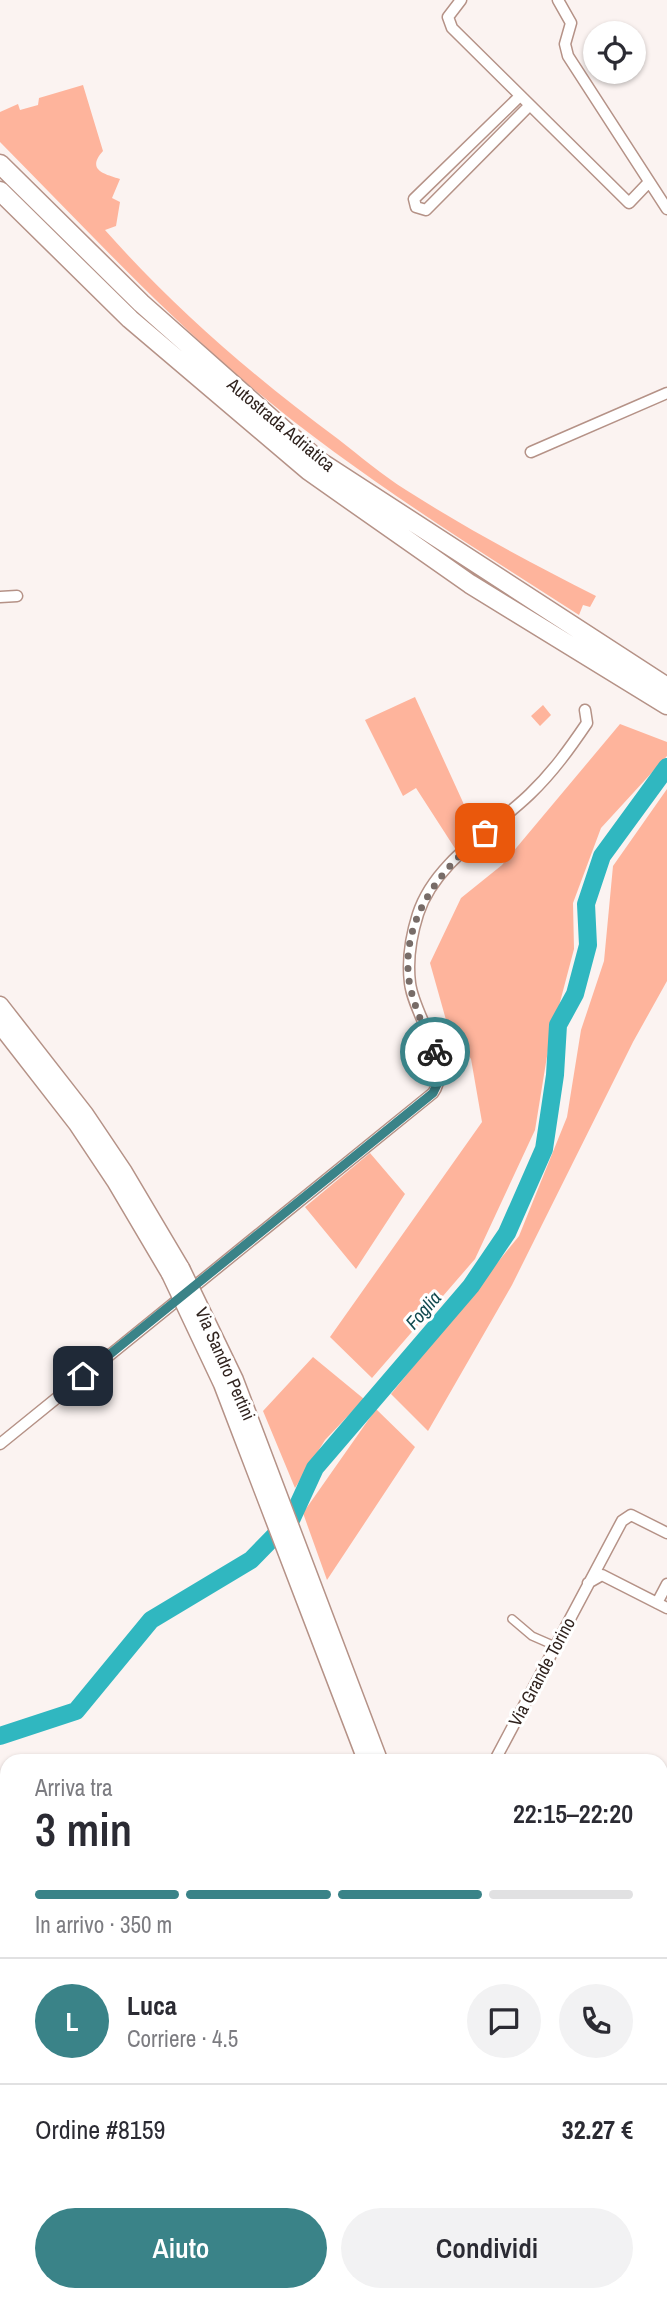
<!DOCTYPE html>
<html lang="it">
<head>
<meta charset="utf-8">
<style>
  body { margin:0; font-family:"Archivo Narrow",sans-serif; background:#f2f2f3; color:#2b2b33; height:100vh; display:flex; flex-direction:column; font-size:26px; white-space:nowrap }
  * { box-sizing:border-box; margin:0 }
  p { font-size:23px; color:#7c7c81 }
  .icon { flex:none; width:38px; height:38px; fill:none; stroke:currentColor; stroke-width:2; stroke-linecap:round; stroke-linejoin:round }
  .map { position:relative; flex:1; overflow:hidden }
  .drawer { position:absolute; left:0px; top:1754px; width:668px; height:548px; display:flex; flex-direction:column; background:#fff; border-radius:21px 21px 0 0; box-shadow:0 2px 5px #0004 }
  .drawer>* { flex:none }
  .tools { position:absolute; left:583px; top:21px; display:grid; gap:14px }
  .tools a { display:grid; place-items:center; width:63px; height:63px; border-radius:50%; background:#fff; box-shadow:0 2px 5px #0004; font-size:35px }
  .pin { position:absolute; display:grid; place-items:center; width:60px; height:60px; color:#fff; margin:-30px; border-radius:14px; box-shadow:0 4px 10px #0006 }
  .courier { position:absolute; display:grid; place-items:center; width:70px; height:70px; margin:-35px; border:5px solid #3a8388; border-radius:50%; background:#fff; color:#222; box-shadow:0 2px 9px #0007 }
  .overview em { font-style:normal; font-weight:600 }
  .overview div { display:flex; flex-direction:column-reverse }
  .overview { display:flex; align-items:center; justify-content:space-between; height:119px; padding:0 35px }
  h1 { font-size:46px; font-weight:600; line-height:52px }
  .bar { display:grid; grid-template-columns:repeat(4,1fr); gap:10px 7px; align-content:center; height:84px; padding:0 35px }
  .bar i { height:9px; border-radius:5px; background:#e1e1e2 }
  .bar .selected { background:#3a8388 }
  .bar p { grid-column:span 4 }
  .line { display:flex; align-items:center; gap:18px; padding:0 35px; border-top:2px solid #e1e1e2 }
  .line div { flex:1 }
  .round { display:grid; place-items:center; flex:none; width:74px; height:74px; border-radius:37px; background:#f2f2f3 }
  .button { display:flex; gap:14px; margin-top:auto; padding:14px 35px }
  .button a { flex:1; height:80px; border-radius:42px; background:#3a8388; color:#fff; font-size:28px; font-weight:600; line-height:80px; text-align:center }
  .button a+a { background:#f2f2f3; color:#2b2b33 }
  .map>svg:first-child { display:block }
  .green { fill:#feb49c }
  .lines { fill:none; stroke-linecap:round; stroke-linejoin:round }
  .river { stroke:#30b7c0; stroke-width:18 }
  .pedestrian-casing { stroke:#b59287; stroke-width:10 }
  .minor-casing { stroke:#b59287; stroke-width:13 }
  .secondary-casing { stroke:#b59287; stroke-width:18 }
  .primary-casing { stroke:#b59287; stroke-width:19 }
  .motorway-casing { stroke:#b59287; stroke-width:21 }
  .pedestrian { stroke:#fff; stroke-width:7 }
  .minor { stroke:#fff; stroke-width:10 }
  .secondary { stroke:#fff; stroke-width:14 }
  .primary { stroke:#fff; stroke-width:16 }
  .motorway { stroke:#fff; stroke-width:18 }
  .primary-bridge-casing { stroke:#b59287; stroke-width:19; stroke-linecap:butt }
  .primary-bridge { stroke:#fff; stroke-width:16 }
  .done { stroke:#776c68; stroke-width:7; stroke-dasharray:0 12.6 }
  .route { stroke:#3a8388; stroke-width:9 }
  .labels { text-anchor:middle; stroke-width:6; stroke-linejoin:round; paint-order:stroke }
  .street-label { font-size:18px; fill:#30231e; stroke:#fff }
  .water-label { font-size:19px; font-style:italic; fill:#11494e; stroke:#fff }
</style>
</head>
<body>
<div class="map">
<svg width="667" height="2301" viewBox="0 0 667 2301">
  <rect width="100%" height="100%" fill="#fbf3f1"/>
  <path class="green" d="M83,85L103,151C86,170 104,174 120,179L112,198L120,202L116,226L105,230C174,308 254,377 338,439C360,456 382,475 406,490C467,529 531,563 596,596L590,607L583,605L579,615C464,541 347,469 243,380C157,306 80,223 0,142V112L18,104L20,110L38,105L39,98Z
    M415,697L477,833L456,850L416,788L403,796L365,720Z
    M543,705L551,715L540,726L531,716Z
    M620,724L667,742V756L601,828L573,903L574,949L549,1044L535,1130L475,1259L372,1378L330,1337L482,1122L471,1059L448,1027L430,963L461,898L502,865Z
    M667,789V981L633,1042L512,1285L428,1431L391,1394L519,1236L567,1117L581,1030L604,961L613,866Z
    M370,1153L405,1194L356,1269L305,1207Z
    M313,1357L364,1399L325,1440L295,1488L263,1411Z
    M376,1409L415,1447L327,1580L303,1513Z"/>
  <g class="lines">
    <path class="river" d="M0,1736L76,1711L151,1620L251,1560L292,1518L315,1468L471,1286L507,1233L544,1149L555,1075L558,1025L575,994L588,945L586,904L602,856L667,767"/>
    <g class="pedestrian-casing">
      <path id="pedestrian" d="M512,1619L532,1636L555,1646"/>
    </g>
    <g class="minor-casing">
      <path id="minor" d="M461,0L448,17L452,28L629,203L649,182
        M558,0L571,23L565,44L568,56L667,209
        M520,96L414,199L416,207L426,210L530,105
        M531,452L667,393
        M0,597L17,596
        M0,1444L433,1093C454,1064 414,1017 410,983C407,959 411,936 418,914C435,861 493,830 530,794C553,772 570,748 587,723L585,710
        M588,1583L602,1575L667,1608
        M657,1603L667,1584
        M495,1760L622,1521L631,1515L667,1533
        M662,1995L667,1983
        M662,2011L667,2014
        M81,2294L83,2301"/>
    </g>
    <g class="secondary-casing">
      <path id="secondary" d="M662,1975L667,1974
        M7,2103L3,2119L7,2136
        M0,2155L7,2154"/>
    </g>
    <g class="primary-casing">
      <path id="primary" d="M0,1005L85,1114L124,1172L181,1268
        M0,1025L77,1124L115,1181L170,1274
        M531,2294V2301
        M544,2294L545,2301"/>
    </g>
    <g class="motorway-casing">
      <path id="motorway" d="M0,164L141,303L319,461L667,687
        M0,191L130,319L309,471L470,584L667,705"/>
    </g>
    <use href="#pedestrian" class="pedestrian"/>
    <use href="#minor" class="minor"/>
    <use href="#secondary" class="secondary"/>
    <use href="#primary" class="primary"/>
    <use href="#motorway" class="motorway"/>
    <g class="primary-bridge-casing">
      <path id="primary-bridge" d="M181,1268L235,1380L379,1760
        M170,1274L222,1384L366,1760"/>
    </g>
    <use href="#primary-bridge" class="primary-bridge"/>
  </g>
  <g class="lines">
    <path class="done" d="M435,1052C425,1031 415,1009 410,986C398,923 439,870 485,833"/>
    <path class="route" d="M83,1376L433,1093L441,1076L435,1052"/>
  </g>
  <g class="labels">
    <g class="street-label">
      <text transform="translate(281 425) rotate(40)" y="6">Autostrada Adriatica</text>
      <text transform="translate(225 1364) rotate(66)" y="6">Via Sandro Pertini</text>
      <text transform="translate(542 1672) rotate(-62)" y="6">Via Grande Torino</text>
    </g>
    <g class="water-label">
      <text transform="translate(423 1310) rotate(-49)" y="7">Foglia</text>
    </g>
  </g>
</svg>
<div class="tools">
<a><svg class="icon" aria-label="locate" viewBox="0 0 24 24"><circle cx="12" cy="12" r="6"/><path d="M12 2v4M12 18v4M2 12h4M18 12h4"/></svg></a>
</div>
<div class="pin" style="left:485px;top:833px;background:#ea580c"><svg class="icon" aria-label="bag" viewBox="0 0 24 24"><path d="M5 8h14l-1 12H6zM9 8a3 3 0 0 1 6 0"/></svg></div>
<div class="pin" style="left:83px;top:1376px;background:#1f2937"><svg class="icon" aria-label="home" viewBox="0 0 24 24"><path d="M3 11l9-7 9 7M6 9v11h12V9"/></svg></div>
<div class="courier" style="left:435px;top:1052px"><svg class="icon" aria-label="bike" viewBox="0 0 24 24"><circle cx="6" cy="16" r="4"/><circle cx="18" cy="16" r="4"/><path d="M6 16l4-8h5l3 8M10 8l3 8H6M13 5h3"/></svg></div>
<section class="drawer">
<div class="overview"><div><h1>3 min</h1><p>Arriva tra</p></div><em>22:15–22:20</em></div>
<div class="bar"><i class="selected"></i><i class="selected"></i><i class="selected"></i><i></i><p>In arrivo · 350 m</p></div>
<div class="line" style="height:126px"><b class="round" style="background:#3a8388;color:#fff">L</b><div><b>Luca</b><p>Corriere · 4.5</p></div><a class="round"><svg class="icon" aria-label="chat" viewBox="0 0 24 24"><path d="M4 5h16v11H9l-5 4z"/></svg></a><a class="round"><svg class="icon" aria-label="phone" viewBox="0 0 24 24"><path d="M5 4h4l2 5-3 2q2 4 5 5l2-3 5 2v4C11 20 4 13 5 4z"/></svg></a></div>
<div class="line" style="height:91px"><div>Ordine #8159</div><b>32.27 €</b></div>
<div class="button"><a>Aiuto</a><a>Condividi</a></div>
</section>
</div>
</body>
</html>
